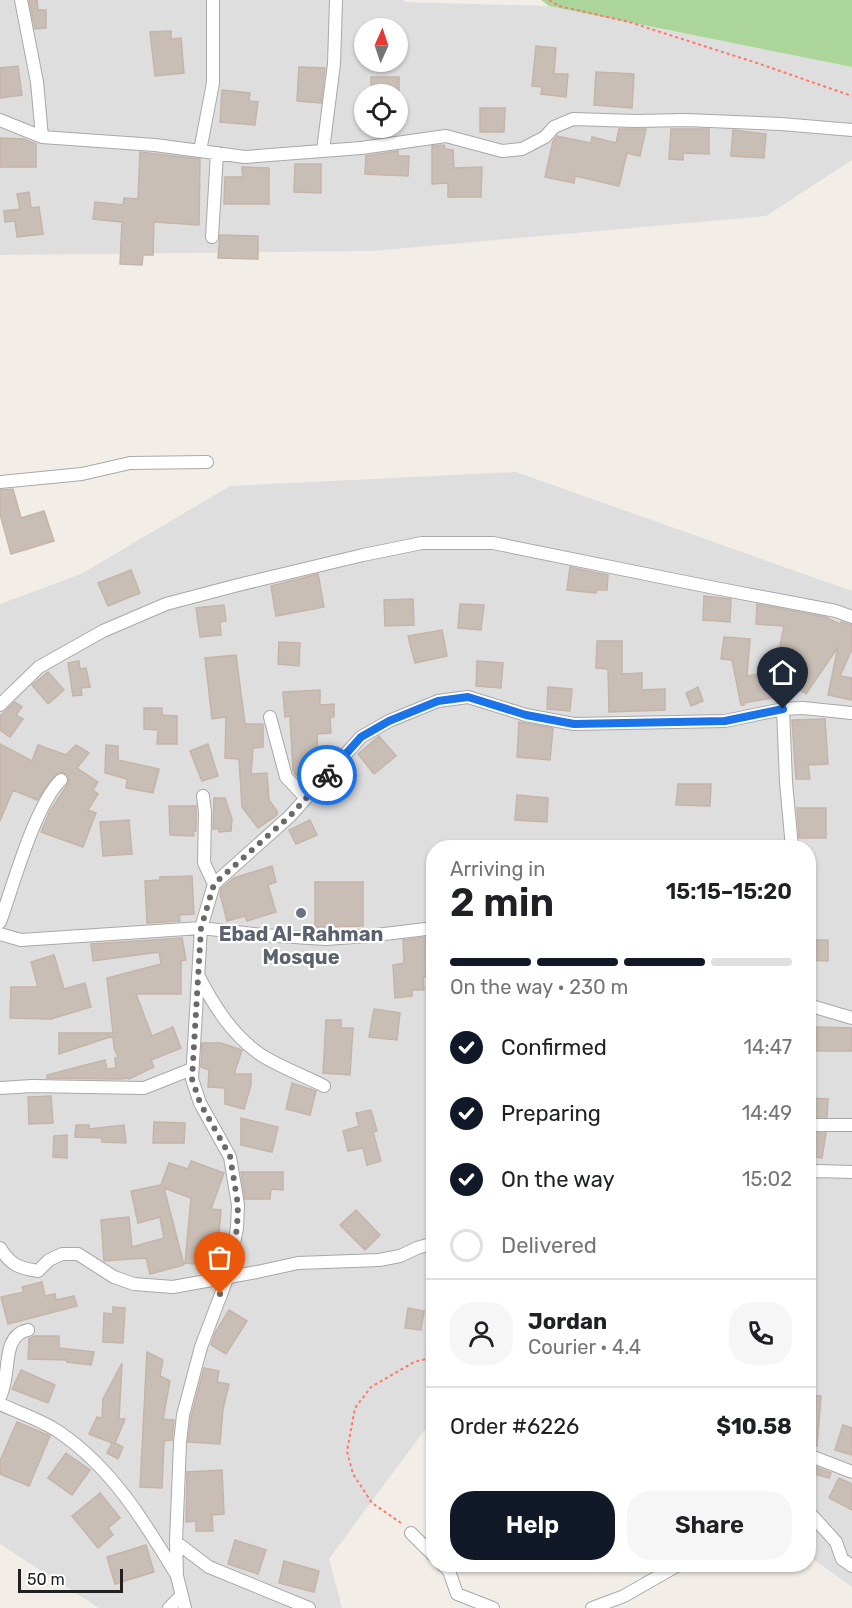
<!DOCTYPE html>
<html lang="en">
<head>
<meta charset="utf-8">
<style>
  body { margin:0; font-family:Rubik,sans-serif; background:#f6f6f6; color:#202124; height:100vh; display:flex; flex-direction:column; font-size:22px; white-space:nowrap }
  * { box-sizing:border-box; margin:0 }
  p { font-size:20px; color:#757577 }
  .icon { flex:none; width:33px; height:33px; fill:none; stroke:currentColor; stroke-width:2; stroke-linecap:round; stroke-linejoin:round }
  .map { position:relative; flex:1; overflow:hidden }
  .drawer { position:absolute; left:426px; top:840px; width:390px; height:732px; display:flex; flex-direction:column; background:#fff; border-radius:24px; box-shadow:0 2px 4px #0004 }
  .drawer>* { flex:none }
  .needle { width:39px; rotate:3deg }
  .fabs { position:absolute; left:354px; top:18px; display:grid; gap:12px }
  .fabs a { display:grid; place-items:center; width:54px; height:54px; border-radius:50%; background:#fff; box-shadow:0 2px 4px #0004; font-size:30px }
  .scale { position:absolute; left:18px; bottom:15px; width:105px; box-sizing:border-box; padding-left:6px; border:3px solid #212121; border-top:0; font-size:16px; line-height:21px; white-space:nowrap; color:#212121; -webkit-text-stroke:4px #fff; paint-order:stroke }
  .pin { position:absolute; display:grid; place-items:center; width:51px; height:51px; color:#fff; margin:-62px -26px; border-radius:50% 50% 50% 0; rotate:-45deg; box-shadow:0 0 6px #0007 }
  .pin .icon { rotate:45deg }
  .courier { position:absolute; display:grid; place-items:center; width:60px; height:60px; margin:-30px; border:4px solid #1a73e8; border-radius:50%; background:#fff; color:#222; box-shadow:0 2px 8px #0007 }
  .head em { font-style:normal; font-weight:600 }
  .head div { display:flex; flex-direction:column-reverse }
  .head { display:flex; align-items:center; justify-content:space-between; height:102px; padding:0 24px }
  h1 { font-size:39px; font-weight:600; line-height:45px }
  .bar { display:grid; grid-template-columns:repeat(4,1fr); gap:9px 6px; align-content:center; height:72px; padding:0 24px }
  .bar i { height:8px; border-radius:4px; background:#e0e0e0 }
  .bar .selected { background:#111827 }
  .bar p { grid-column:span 4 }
  .line { display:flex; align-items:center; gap:15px; padding:0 24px; border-top:2px solid #e0e0e0 }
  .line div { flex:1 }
  .round { display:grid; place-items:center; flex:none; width:63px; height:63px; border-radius:24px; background:#f6f6f6 }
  ol { padding:0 24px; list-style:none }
  li { display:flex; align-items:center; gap:18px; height:66px }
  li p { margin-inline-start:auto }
  li .icon { padding:6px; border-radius:50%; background:#111827; color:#fff; stroke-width:4 }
  li:last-child { color:#757577 }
  li i { width:33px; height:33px; border:3px solid #e0e0e0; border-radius:50% }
  .primary-button { display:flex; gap:12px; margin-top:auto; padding:12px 24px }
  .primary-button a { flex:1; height:69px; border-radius:24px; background:#111827; color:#fff; font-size:24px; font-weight:600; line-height:69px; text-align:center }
  .primary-button a+a { background:#f6f6f6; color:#202124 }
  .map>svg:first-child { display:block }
  .residential { fill:#dfdede; fill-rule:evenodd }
  .forest { fill:#acd599 }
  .building { fill:#c8beb6; stroke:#c5b4a8; stroke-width:1.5 }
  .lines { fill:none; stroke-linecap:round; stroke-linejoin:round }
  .minor-casing { stroke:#a8a8a8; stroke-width:14 }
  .path { stroke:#ff776b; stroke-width:2; stroke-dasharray:3 3; stroke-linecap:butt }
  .minor { stroke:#fff; stroke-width:12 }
  .done { stroke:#6a6966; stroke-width:6; stroke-dasharray:0 10.8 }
  .route { stroke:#1a73e8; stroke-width:8 }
  .worship-dot { fill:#6b7280; stroke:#fff; stroke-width:2 }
  .labels { text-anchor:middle; stroke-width:4.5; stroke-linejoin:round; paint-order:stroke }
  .worship-label { font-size:20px; font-weight:bold; fill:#5b616d; stroke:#fff }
</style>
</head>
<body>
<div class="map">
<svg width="852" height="1608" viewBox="0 0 852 1608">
  <rect width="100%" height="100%" fill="#f2eee7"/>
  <path class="residential" d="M0,0H403L404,2L549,6L852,67V160L766,216L372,251L0,255ZM364,28H398V62H364ZM364,94H398V128H364Z
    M516,472L852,591V1587L809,1556L808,848H434L433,1419L329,1559L342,1608H99L0,1544V604L81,574L230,486Z"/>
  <path class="forest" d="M541,0H852V67L549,6Z"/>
  <path class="building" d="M29,0H37L38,10H46V28L35,29Z
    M171,31V39L181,38L184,73L155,76L150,32Z
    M536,46L556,48L554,74H568L566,97L541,94L542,87L532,86Z
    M18,66L22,95L0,98V68Z
    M299,67L325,68L321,103L297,101Z
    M596,72L634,74L632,108L594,105Z
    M371,77H399V94H371Z
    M222,90L250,93L249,101L258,102L255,125L220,122Z
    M480,108H505L504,132H480Z
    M619,129H646L640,156L627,153L619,186L575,176L574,183L545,177L553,141L557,136L591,143L592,137L616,143Z
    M671,129H709V154L683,153V160L669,159Z
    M733,130L766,134L764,158L731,156Z
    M0,138L24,139L36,144V167H0Z
    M444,145L445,149L453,150L454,168L482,167L481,197H448V183L432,184V146Z
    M398,151V156H409L408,176L365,174L366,156Z
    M140,152L200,159L199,225L154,222L153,255H143L142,265L120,264L122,222L93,219L95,202L123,205L124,198L138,199Z
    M295,164H321V193L294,192Z
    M242,167L269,168V204H224L225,177H243Z
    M29,192L31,208L39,207L43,234L17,237L15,221L5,222L4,211L20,209L17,194Z
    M220,235L258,236V259L218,258Z
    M13,489L21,518L44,511L54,541L11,554L0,514V490Z
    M570,567L608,575L607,590H596V593L567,590Z
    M131,570L140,593L108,606L98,583Z
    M318,574L324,607L276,616L271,586Z
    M704,596L731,599L730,622L703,620Z
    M413,599L414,625L385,626L384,600Z
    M460,604L484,605L481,630L458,628Z
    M757,604L825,617L840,624L841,622L852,625V649L840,676L852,678V700L828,695L838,647L806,694L778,674L782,696L744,703V705H741L732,660L721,659L724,637L750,639L747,676L775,671L784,626L756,624Z
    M224,605L226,621L220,622L221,635L200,637L196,608Z
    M442,630L447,656L415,663L408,636Z
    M597,641H622V674L642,673V690L665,689V710L609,712L608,669L596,668Z
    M279,642L300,643L299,666L278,664Z
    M236,655L245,724H263V747L253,748L251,774L267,773L269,800L277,811V815L258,828L242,807L239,759L225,758L226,717L212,719L205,658Z
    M79,661L80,669L86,668L90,687L81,688L82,695L73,696L68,663Z
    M477,661L503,663L501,688L476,686Z
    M48,672L64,690L48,704L32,685Z
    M548,687L572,689L570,711L547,709Z
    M698,687L703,701L691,706L686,693Z
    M320,690V705L334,704V717H330L331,733L317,734L319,772L317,774L296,775L293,770L290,716L285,717L283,692Z
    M15,702L22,707L16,715L23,719L10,737L0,730V716Z
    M144,708H162V715L177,716V744H157L158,730L144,729Z
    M825,719L828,764L808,765L810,779H796L792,720Z
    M519,722L553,728L550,760L517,757Z
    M379,736L396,756L374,774L358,754Z
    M0,744L32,761L38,745L66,755L76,745L89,753L77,768L98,782L93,790L98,794L88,810L96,813L83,847L41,832L50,811L69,782L68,777L63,772L55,775L37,800L13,790L0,821Z
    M208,744L218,776L202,781L190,751Z
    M106,745L118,746V760L159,769L153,793L126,788L127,779L105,773Z
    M678,784H711L710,806L676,805Z
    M517,795L548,798L547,822L515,820Z
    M214,798H225L232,819L231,831L219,832V829H213Z
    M169,806H196V831H193L194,836L170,835Z
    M797,808H826V838H799Z
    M129,820L132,854L103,856L100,822Z
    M310,820L317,835L296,844L289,830Z
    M272,866L276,882L268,885L276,912L247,921L245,916L227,921L220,894L221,889L234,878Z
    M192,876L194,914L179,915L180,921L147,923L145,881L160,880V877Z
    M315,882H363V926L315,927Z
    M434,936V956L428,957L429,976L423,977L424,990H412V996L395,998L393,965L404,963L403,940Z
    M182,938L186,960L181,961V994H136L152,1036L173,1027L181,1048L151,1060L154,1067L129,1079L128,1078L120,1079L47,1078V1075L105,1060L107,1069L116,1068L115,1058L118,1057L114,1048L113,1036L59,1054V1033H113L107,978L161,964L159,952L93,961L91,944Z
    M808,940H828V961L808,960Z
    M54,955L64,989L85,983L91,1007L51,1019L10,1018L11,987H38L31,962Z
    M374,1009L400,1013L397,1040L369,1037Z
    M326,1020H341V1028H353L350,1075L323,1073Z
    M817,1027L852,1028V1051H808V1039H817Z
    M202,1043H221L242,1050L234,1074H251V1085L244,1109L225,1104V1088L208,1087L209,1070L201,1067Z
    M292,1083L316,1091L310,1115L286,1109Z
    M51,1096L53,1123L29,1124L28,1097Z
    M808,1098L828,1099L827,1117H808Z
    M371,1110L377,1131L373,1132L381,1161L367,1165L363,1148L348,1151L343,1131L359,1126L356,1113Z
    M241,1118L278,1127L272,1152L241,1145Z
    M154,1122L185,1123L184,1143H153Z
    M76,1125H89V1129L124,1125L126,1143L102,1142V1138L75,1137Z
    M814,1133H826L822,1158L811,1156Z
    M67,1135V1158L53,1157L54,1136Z
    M191,1161L224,1173L211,1209L221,1210L218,1244H221L219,1266L185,1263L191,1198L164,1188L184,1265L150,1274L146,1258L104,1261L101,1220L129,1217L132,1247L164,1238L160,1217L138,1223L131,1191L161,1185L169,1163L188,1169Z
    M241,1172H283V1190L271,1189L270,1199H245Z
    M356,1210L380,1235L365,1250L340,1225Z
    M42,1282L45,1296L55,1294L56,1300L74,1296L77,1306L8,1324L1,1297L24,1292L22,1287Z
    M113,1307L125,1308L123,1343L103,1342L104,1313L113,1314Z
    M408,1308L424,1311L421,1330L405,1328Z
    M229,1310L247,1321L226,1354L211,1345L215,1333Z
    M34,1336H59V1348L94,1352L91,1365L67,1362V1360L28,1359L29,1339Z
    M147,1352L163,1360L160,1376L170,1381L163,1419L174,1420L172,1440L164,1441L162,1488L140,1487Z
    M122,1363L119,1419H125L115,1443L123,1447L118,1459L107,1453L112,1443L89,1434L97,1417L102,1418L103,1399Z
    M204,1368L219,1371L217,1382L229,1384L223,1409L220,1444L188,1442L191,1417Z
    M21,1370L55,1385L48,1403L12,1389Z
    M808,1395L821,1396L817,1446H808Z
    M17,1422L50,1436L29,1486L0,1474V1461Z
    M843,1425L852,1428V1455L835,1450Z
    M66,1453L90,1470L72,1495L48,1478Z
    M808,1464L831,1473L829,1478L808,1472Z
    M222,1470L224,1514L212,1515L213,1531H196V1521L186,1522L187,1472Z
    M839,1478L852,1484V1510L829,1498Z
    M100,1493L120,1518L108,1528L113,1535L98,1548L72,1516Z
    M235,1540L266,1550L258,1574L228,1564Z
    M146,1545L154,1572L115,1584L107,1557Z
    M284,1561L319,1571L314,1592L279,1583Z"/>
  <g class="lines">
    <g class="minor-casing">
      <path id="minor" d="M21,0L37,82L42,137
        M0,120L42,137L155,145L245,157L361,148L446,136L502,151L522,149L545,137L554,127L573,119L635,121L686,120L781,124L852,130
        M323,150L334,64L336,0
        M200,151L213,83V0
        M212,237L217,153
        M0,482L82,474L130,463L207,462
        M0,705L39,667L103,631L166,604L238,585L363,555L422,543H493L715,588L836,611L852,617
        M783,709L786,782L792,848
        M270,717L286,777L306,798
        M203,796L205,812L204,863L214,884
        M0,922C13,886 35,805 61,780
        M0,934L21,940L201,928L262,935L326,939L368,936L434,928
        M198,975C213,1004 230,1032 257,1052C272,1064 305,1076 324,1086
        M808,1005L852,1018
        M0,1088L32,1086L144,1088L192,1069
        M808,1125H852
        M808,1174L817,1171L852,1172
        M0,1248C11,1265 18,1268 38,1271L49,1260L62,1254H78L114,1277L134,1284L173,1287L257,1272L298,1263L379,1260L400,1256L417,1248L434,1243
        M0,1397C12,1374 0,1336 28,1330
        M0,1404C19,1413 42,1420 59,1432C111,1467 144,1521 176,1574
        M808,1455L852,1472
        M808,1511L836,1542L842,1559L852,1566
        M411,1533L434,1556
        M176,1542L209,1567L309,1608
        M442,1564L449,1571L457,1594L493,1608
        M169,1608L181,1596
        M185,1608L177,1576L176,1542L180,1443L183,1415L201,1347L228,1276L237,1228L238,1205L230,1157L200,1103L192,1079L201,928L214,884L290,816L361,737L389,721L438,701L468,697L526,715L574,724L725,721L783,709L803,708L852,713
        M592,1608L624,1596L680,1564"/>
    </g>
    <path class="path" d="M549,0L559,6L629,22L757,63L852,96
      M401,1523L372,1503L353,1474L347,1451L355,1408L371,1387L414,1362L434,1357"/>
    <use href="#minor" class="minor"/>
  </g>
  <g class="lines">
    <path class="done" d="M220,1294L228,1276L237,1228L238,1205L230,1156L200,1103L192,1079L201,928L214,884L290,816L327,775"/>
    <path class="route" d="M327,775L361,737L389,721L438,701L468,697L526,715L574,724L725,721L783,709"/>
  </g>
  <circle class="worship-dot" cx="301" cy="913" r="6"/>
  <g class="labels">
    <g class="worship-label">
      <text x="301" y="941">Ebad Al-Rahman<tspan x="301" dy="23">Mosque</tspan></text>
    </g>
  </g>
</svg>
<div class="fabs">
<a><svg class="needle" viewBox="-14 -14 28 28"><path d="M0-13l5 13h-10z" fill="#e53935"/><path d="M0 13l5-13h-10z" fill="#757577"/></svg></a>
<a><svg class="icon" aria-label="locate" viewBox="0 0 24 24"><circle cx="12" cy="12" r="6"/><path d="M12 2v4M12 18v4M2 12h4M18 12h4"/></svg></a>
</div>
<div class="scale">50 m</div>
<div class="pin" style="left:220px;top:1294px;background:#ea580c"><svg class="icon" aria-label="bag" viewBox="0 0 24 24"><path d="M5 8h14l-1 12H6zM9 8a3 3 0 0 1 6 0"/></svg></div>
<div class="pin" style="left:783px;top:709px;background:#1f2937"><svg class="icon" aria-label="home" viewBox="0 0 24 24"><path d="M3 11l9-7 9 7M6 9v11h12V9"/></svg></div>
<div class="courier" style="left:327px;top:775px"><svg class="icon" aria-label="bike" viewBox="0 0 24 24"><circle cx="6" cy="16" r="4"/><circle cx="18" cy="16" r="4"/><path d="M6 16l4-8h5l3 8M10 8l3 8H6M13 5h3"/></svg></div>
<section class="drawer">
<div class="head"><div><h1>2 min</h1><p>Arriving in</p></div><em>15:15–15:20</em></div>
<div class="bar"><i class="selected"></i><i class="selected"></i><i class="selected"></i><i></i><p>On the way · 230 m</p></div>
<ol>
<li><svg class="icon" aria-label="check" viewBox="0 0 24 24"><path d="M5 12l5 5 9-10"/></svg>Confirmed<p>14:47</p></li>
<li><svg class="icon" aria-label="check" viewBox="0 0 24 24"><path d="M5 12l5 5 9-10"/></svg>Preparing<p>14:49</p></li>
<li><svg class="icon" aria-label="check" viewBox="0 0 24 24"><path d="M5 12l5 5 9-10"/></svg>On the way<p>15:02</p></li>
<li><i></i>Delivered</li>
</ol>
<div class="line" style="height:108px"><a class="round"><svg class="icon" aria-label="person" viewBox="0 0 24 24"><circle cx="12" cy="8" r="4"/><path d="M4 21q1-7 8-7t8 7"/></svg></a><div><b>Jordan</b><p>Courier · 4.4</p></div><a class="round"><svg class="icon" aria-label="phone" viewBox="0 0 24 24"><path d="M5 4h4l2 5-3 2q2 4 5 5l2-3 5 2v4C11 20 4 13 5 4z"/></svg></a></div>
<div class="line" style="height:78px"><div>Order #6226</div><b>$10.58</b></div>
<div class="primary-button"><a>Help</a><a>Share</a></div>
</section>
</div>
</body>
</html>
